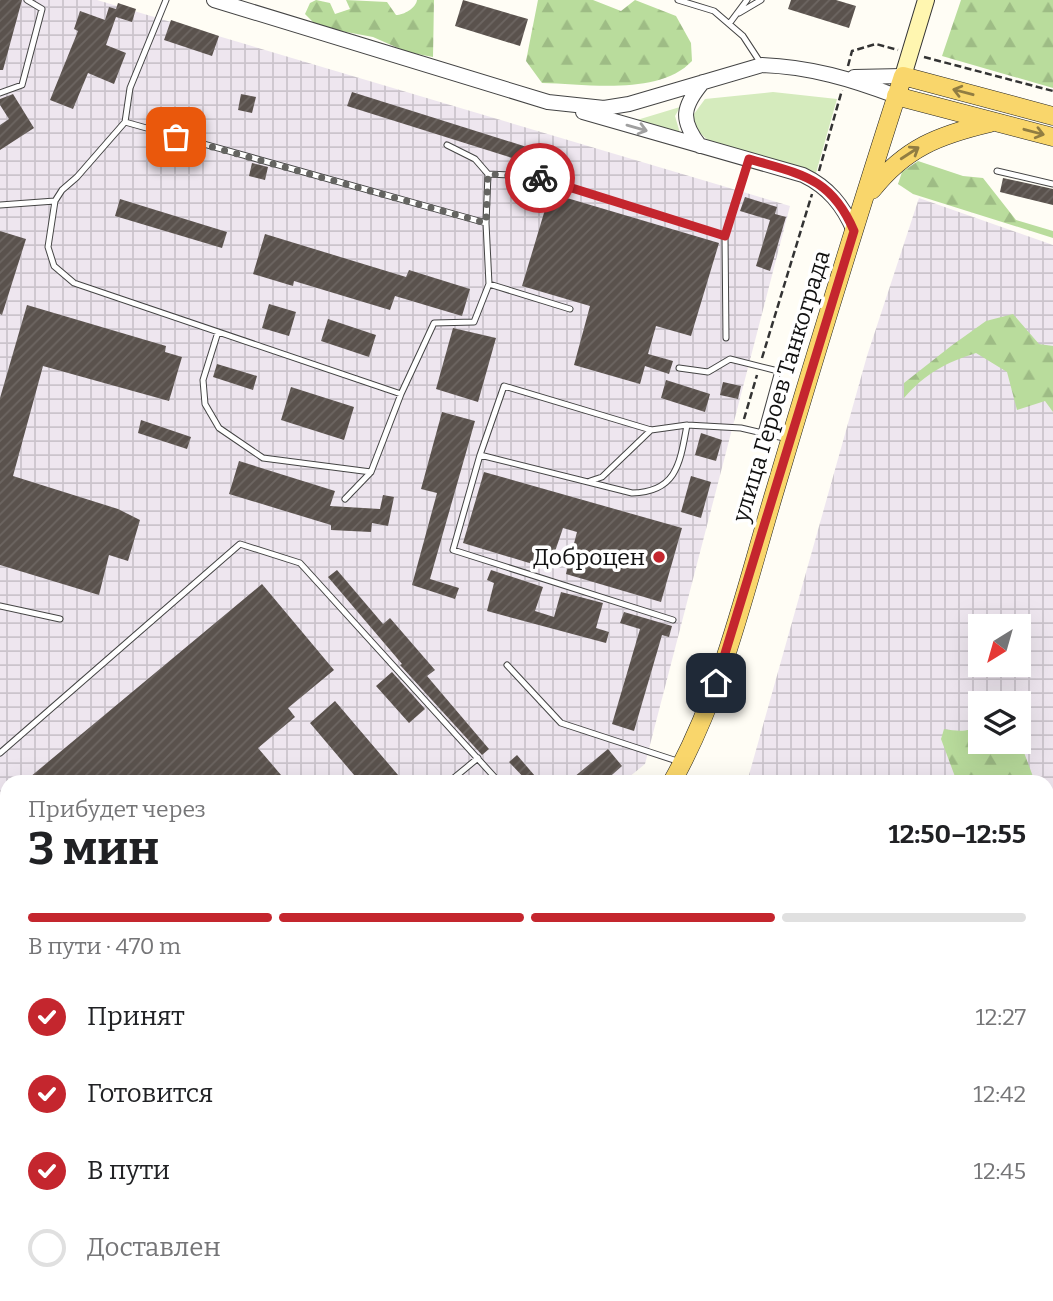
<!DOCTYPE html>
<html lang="ru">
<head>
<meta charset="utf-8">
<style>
  body { margin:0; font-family:Bitter,serif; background:#f2f2f2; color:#202124; height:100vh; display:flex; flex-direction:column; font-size:26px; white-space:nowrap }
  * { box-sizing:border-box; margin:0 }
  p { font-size:23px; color:#757577 }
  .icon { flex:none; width:38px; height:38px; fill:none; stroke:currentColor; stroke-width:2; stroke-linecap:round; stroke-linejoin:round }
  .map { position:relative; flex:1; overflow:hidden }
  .side { position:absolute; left:0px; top:775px; width:1054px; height:527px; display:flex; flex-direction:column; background:#fff; border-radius:21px 21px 0 0; box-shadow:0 7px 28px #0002 }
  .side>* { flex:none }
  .needle { width:46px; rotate:217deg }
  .fabs { position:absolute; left:968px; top:614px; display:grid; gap:14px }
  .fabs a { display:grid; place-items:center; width:63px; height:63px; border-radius:0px; background:#fff; box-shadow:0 7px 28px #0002; font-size:35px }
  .pin { position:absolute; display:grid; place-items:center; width:60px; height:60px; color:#fff; margin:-30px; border-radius:14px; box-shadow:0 4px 10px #0006 }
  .courier { position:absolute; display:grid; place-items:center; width:70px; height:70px; margin:-35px; border:5px solid #c4262e; border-radius:50%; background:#fff; color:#222; box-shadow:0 2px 9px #0007 }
  .overview em { font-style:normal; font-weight:700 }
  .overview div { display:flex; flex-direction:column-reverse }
  .overview { display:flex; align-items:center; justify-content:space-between; height:119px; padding:0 28px }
  h1 { font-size:46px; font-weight:700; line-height:52px }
  .bar { display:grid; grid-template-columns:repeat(4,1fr); gap:10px 7px; align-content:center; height:84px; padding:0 28px }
  .bar i { height:9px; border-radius:5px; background:#e0e0e0 }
  .bar .active { background:#c4262e }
  .bar p { grid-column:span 4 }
  ol { padding:0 28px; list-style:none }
  li { display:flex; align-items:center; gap:21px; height:77px }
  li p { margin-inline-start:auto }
  li .icon { padding:7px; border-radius:50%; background:#c4262e; color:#fff; stroke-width:4 }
  li:last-child { color:#757577 }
  li i { width:38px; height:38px; border:4px solid #e0e0e0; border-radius:50% }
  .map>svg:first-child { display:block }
  .industrial { fill:url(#industrial-grid); fill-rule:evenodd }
  .grass { fill:#d5ebbd }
  .forest { fill:url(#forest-firs) }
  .building { fill:url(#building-hatch) }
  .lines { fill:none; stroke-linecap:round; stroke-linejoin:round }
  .service-casing { stroke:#444; stroke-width:7 }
  .tertiary-casing { stroke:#444; stroke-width:16 }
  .secondary-casing { stroke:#333; stroke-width:18 }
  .primary-casing { stroke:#222; stroke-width:19 }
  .path { stroke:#333; stroke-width:2.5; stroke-dasharray:7 3.5; stroke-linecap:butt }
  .service { stroke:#fff; stroke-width:5 }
  .tertiary { stroke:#fff; stroke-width:14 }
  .secondary { stroke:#fff6b0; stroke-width:16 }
  .primary { stroke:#f9d66b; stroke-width:18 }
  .oneway { stroke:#917d42 }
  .oneway2 { stroke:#a0a0a0 }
  .done { stroke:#646461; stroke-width:7; stroke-dasharray:0 12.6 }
  .route { stroke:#c4262e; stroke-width:9 }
  .poi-dot { fill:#c4262e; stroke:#fff; stroke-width:2.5 }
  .labels { text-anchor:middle; stroke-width:7; stroke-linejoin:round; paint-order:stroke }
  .street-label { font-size:23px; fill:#111; stroke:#fff }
  .poi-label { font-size:23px; fill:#111; stroke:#fff; text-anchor:end }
</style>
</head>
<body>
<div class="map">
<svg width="1053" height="1301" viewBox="0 0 1053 1301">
  <defs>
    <pattern id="industrial-grid" width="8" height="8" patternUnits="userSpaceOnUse" patternTransform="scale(1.75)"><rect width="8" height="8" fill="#eee6ef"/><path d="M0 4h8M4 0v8" fill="none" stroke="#cbc4cc"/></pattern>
    <pattern id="forest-firs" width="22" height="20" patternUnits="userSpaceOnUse" patternTransform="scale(1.75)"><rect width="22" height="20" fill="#b9dc9c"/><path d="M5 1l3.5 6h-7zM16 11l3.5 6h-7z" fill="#9ebc85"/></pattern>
    <pattern id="building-hatch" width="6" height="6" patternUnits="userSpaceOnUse" patternTransform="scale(1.75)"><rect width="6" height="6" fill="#5a524d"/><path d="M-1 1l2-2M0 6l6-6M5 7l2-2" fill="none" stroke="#6d6662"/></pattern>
  </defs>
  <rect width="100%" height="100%" fill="#fffdf5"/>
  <path class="industrial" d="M0,0H97L790,206L645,764L623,782H7V1295H14L7,1301H0Z
    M919,198L1053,245V1301H152L160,1295H1046V782H747L867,356ZM980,626H1018V665H980ZM980,704H1018V742H980Z"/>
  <path class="grass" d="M773,92L837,99L816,173L711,143L699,132L692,122L694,114L705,99Z
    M680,107L675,116L680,133L637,120Z"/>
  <path class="forest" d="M316,0L330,3L335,14L350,9L346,0L387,2L396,15C404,15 416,8 417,0H434L433,57L407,52L373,37L325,28L314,23L305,14L310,3Z
    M538,0H593L621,11L635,0L676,16L691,43L692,61C659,96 587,84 542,83L526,61Z
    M961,0H1053V88L942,56Z
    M918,161L963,176L983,178L1016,220L1053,231V238L913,194L898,184L902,172Z
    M1013,314L1039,344L1053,346V412L1045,401L1017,410L1007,372L976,353C945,363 926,373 904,398V383L951,346L986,321Z
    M980,724V742H1018L1019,739L1035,782H957L941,739L944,729C958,731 968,733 980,724Z
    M1047,844H1053V956L1047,943Z"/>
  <path class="building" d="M0,0H22L3,70H0Z
    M463,0L528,19L520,46L455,26Z
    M791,0H836L856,6L849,28L788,9Z
    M118,3L136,9L132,22L116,17L106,45L126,53L114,84L88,73L73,109L50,100L78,31L74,29L80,11L105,20L109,7L116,9Z
    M171,20L219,36L212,56L164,40Z
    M352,92L530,148L525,162L347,106Z
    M13,94L34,128L0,150V125L9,119L0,105V99Z
    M241,94L256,97L252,113L238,110Z
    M252,163L268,167L265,180L249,176Z
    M1003,178L1053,189V205L1000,192Z
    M550,193L719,243L691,336L656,326L648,354L673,361L669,374L645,366L640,384L574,365L590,306L522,286Z
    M745,197L777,207L775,214L786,217L770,271L756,266L770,220L740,211Z
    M120,199L227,232L222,248L115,216Z
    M0,231L26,239L2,315L0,314Z
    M265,234L406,277L409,270L470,289L462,316L395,296L390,310L294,281L293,286L253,274Z
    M269,304L296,312L289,336L262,328Z
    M27,305L166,346L165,352L182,357L169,401L43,366L13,476L118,509L140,520L128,561L109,555L99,595L0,565V398Z
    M328,319L376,335L369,357L321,341Z
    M453,328L496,338L478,402L436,389Z
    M217,364L257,376L253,390L213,377Z
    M666,380L710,394L705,412L661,398Z
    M723,382L741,386L738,399L720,395Z
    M291,387L354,407L344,440L281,420Z
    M442,412L475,421L430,579L459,588L455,599L412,585L437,493L421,489Z
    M141,420L191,437L187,449L138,433Z
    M701,433L722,440L716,461L695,455Z
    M239,461L335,491L330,506L380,509L383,495L394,497L388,526L372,523L371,532L331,530V525L229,494Z
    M484,472L682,528L661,602L566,574L577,532L563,528L549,569L463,543Z
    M691,476L711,482L701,518L681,512Z
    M337,570L383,624L390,618L435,670L427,676L489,749L482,755L400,665L402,664L328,577Z
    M491,570L543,587L535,611L554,617L561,592L603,603L596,628L609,632L606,643L487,611L494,583L487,580Z
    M262,584L334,670L288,708L295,717L258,748L287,782H24Z
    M624,612L672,626L669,637L662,635L634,731L612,724L640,629L620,623Z
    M392,672L425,709L409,723L376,686Z
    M335,701L404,782H360L310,723Z
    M608,749L622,766L604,782H568Z
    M517,755L535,776L528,782L509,762Z"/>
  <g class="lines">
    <g class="service-casing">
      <path id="service" d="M166,0L130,88L125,122L77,177L62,190L55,201L48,247L54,266L74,283L401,394
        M678,0L714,11L743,36L760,62
        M739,13L761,0
        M729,24L747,0
        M0,93L22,85L42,9L27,0
        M125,122L486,223
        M997,171L1053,184
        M488,174L533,176L725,236
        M0,205L55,201
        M489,284L570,309
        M218,332L203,380L205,404L219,428L263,458L371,472
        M726,338L725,236L748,162
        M679,368L708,372L730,359L778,371L761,433
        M687,425C680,463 677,492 632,493L480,455L504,386L651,430L687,425L741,428L788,439
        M480,455L453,550L673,620
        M590,481L602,477L651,430
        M345,499L371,472L401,394L434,323L474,322L489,284L486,223L488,174L475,159L447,145
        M0,606L60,619
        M507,665L561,723L680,762
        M0,753L240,544L300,563L499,782
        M449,782L478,758
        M0,825L7,834
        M1046,830H1053
        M0,933L7,941
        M0,1116L7,1109
        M0,1255L7,1264
        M463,1295L464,1301
        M595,1295V1301
        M767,1295L768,1301
        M38,1301V1299L58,1301"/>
    </g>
    <g class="tertiary-casing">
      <path id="tertiary" d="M214,0L548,102L604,108L629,104L762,65C811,67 851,79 896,96
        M854,77L903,76
        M583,112L803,175C828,187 843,205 854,231
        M700,146C680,120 682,107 703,82"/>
    </g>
    <g class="secondary-casing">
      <path id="secondary" d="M903,76L926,0"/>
    </g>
    <g class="primary-casing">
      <path id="primary" d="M896,96L1053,137
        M872,190C905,148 939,135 990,123
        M672,782C723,691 746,586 776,487C817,349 859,212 903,76L1053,116
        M90,1301L97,1295"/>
    </g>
    <path class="path" d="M924,57L1053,91
      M848,66L852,51L876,44L898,50
      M819,171L842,90
      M762,358L812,194
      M744,419L757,375"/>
    <use href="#service" class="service"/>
    <use href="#tertiary" class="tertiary"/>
    <use href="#secondary" class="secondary"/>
    <use href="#primary" class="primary"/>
  </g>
  <defs><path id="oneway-shaft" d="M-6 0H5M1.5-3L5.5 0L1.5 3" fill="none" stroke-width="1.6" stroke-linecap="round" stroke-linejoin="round" transform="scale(1.75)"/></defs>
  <g class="oneway">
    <use href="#oneway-shaft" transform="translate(963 92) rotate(-165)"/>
    <use href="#oneway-shaft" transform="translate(1034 132) rotate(15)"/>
    <use href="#oneway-shaft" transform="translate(910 153) rotate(-33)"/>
  </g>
  <use class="oneway2" href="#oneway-shaft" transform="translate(637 128) rotate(16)"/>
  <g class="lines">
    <path class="done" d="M176,137L486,223L488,174L540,178"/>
    <path class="route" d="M540,178L725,236L749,159C800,174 831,177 854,231L716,683"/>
  </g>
  <circle class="poi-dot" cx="659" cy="557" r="7"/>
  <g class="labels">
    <g class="street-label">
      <text transform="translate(781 386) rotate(-73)" y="8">улица Героев Танкограда</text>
    </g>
    <g class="poi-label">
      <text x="645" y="565">Доброцен</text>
    </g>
  </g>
</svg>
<div class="fabs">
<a><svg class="needle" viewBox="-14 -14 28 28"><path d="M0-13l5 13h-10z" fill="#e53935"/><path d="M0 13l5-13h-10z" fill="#757577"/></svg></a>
<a><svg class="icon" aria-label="layers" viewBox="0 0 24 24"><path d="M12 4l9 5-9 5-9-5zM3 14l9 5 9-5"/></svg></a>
</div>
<div class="pin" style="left:176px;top:137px;background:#ea580c"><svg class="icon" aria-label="bag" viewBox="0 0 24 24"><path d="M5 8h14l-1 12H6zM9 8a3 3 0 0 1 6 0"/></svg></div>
<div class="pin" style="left:716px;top:683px;background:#1f2937"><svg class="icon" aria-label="home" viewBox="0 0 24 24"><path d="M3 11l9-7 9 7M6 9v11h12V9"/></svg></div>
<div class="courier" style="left:540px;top:178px"><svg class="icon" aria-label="bike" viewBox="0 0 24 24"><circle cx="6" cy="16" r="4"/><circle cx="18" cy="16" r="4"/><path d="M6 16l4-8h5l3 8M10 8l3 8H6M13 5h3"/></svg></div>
<section class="side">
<div class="overview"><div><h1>3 мин</h1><p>Прибудет через</p></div><em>12:50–12:55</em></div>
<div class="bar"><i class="active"></i><i class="active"></i><i class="active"></i><i></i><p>В пути · 470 m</p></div>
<ol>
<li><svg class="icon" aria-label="check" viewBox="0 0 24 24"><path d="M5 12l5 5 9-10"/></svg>Принят<p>12:27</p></li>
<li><svg class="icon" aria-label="check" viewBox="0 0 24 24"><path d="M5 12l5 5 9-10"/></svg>Готовится<p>12:42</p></li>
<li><svg class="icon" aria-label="check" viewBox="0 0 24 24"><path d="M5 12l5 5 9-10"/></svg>В пути<p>12:45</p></li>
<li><i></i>Доставлен</li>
</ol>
</section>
</div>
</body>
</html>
